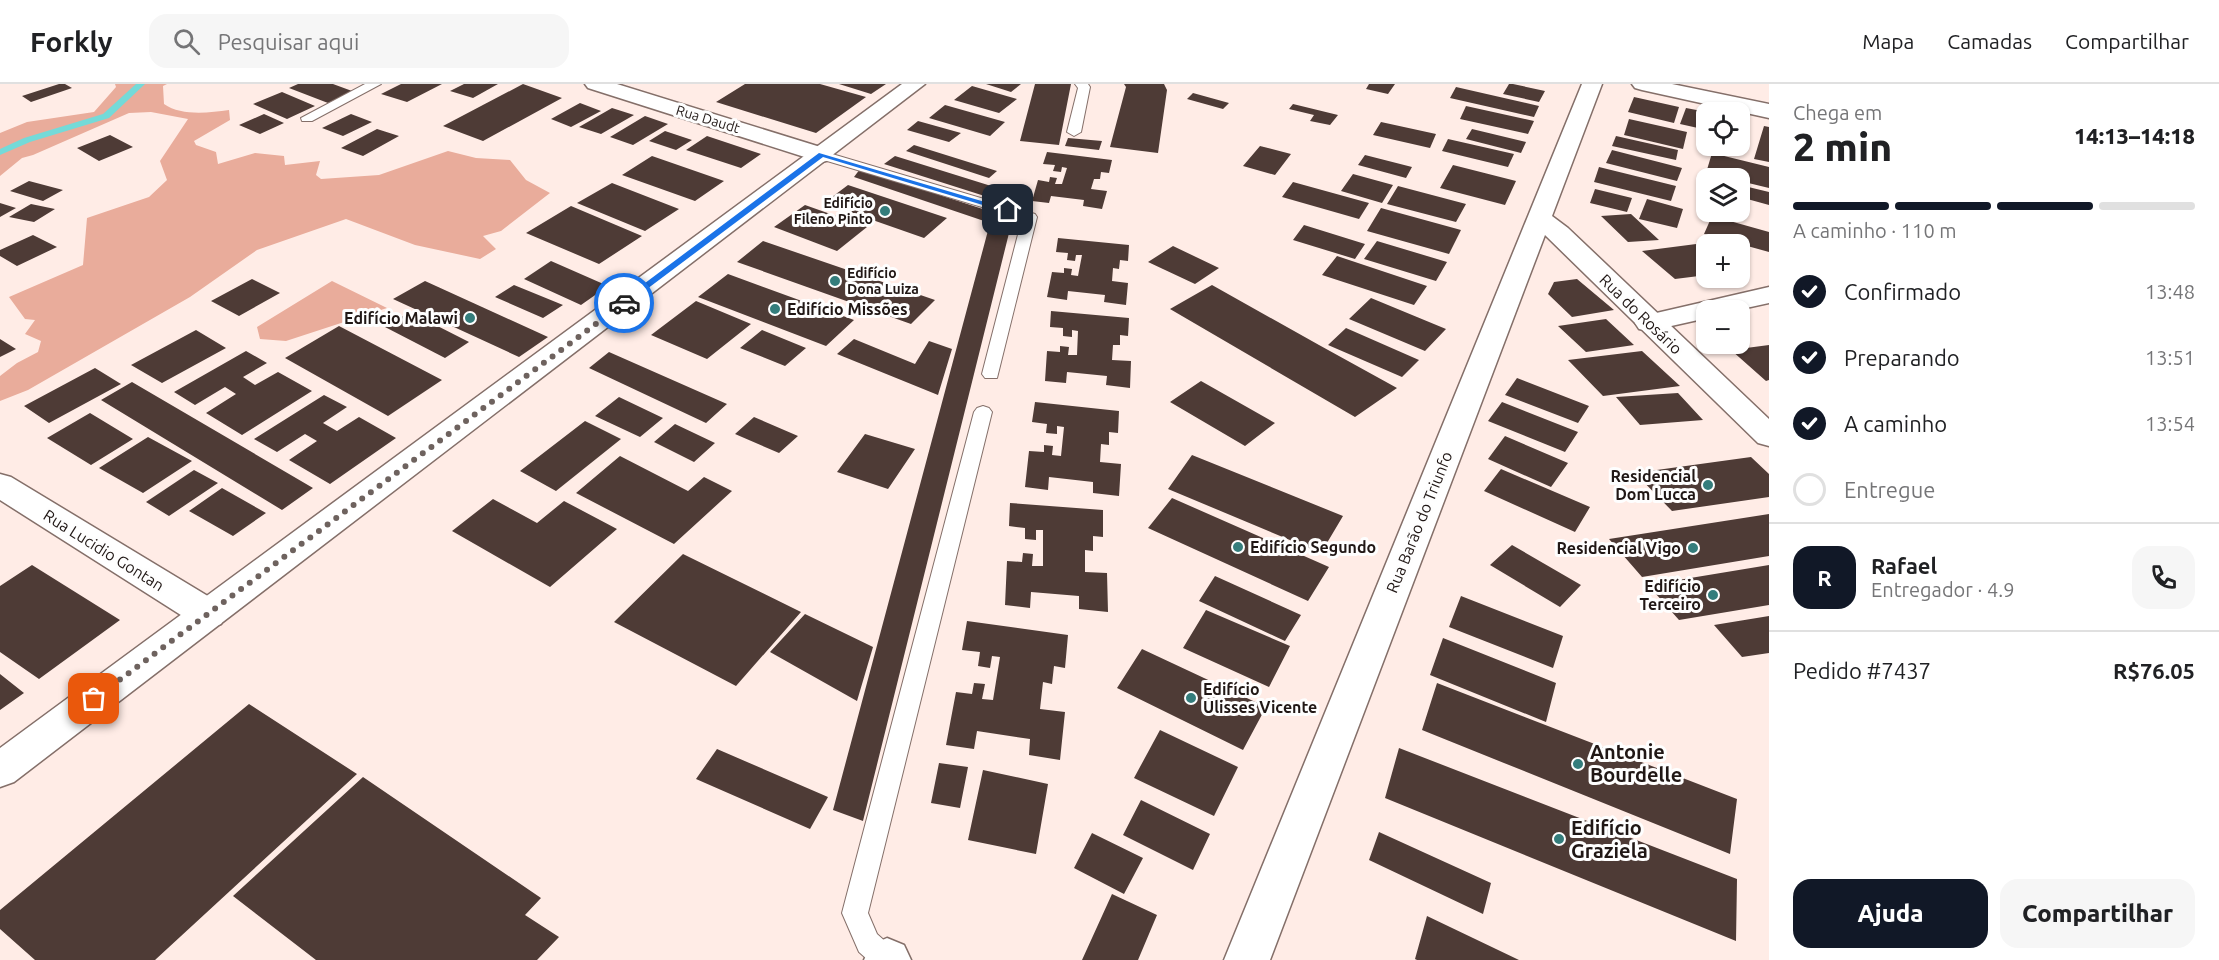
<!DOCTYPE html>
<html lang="pt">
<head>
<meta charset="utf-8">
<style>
  body { margin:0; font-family:Ubuntu,sans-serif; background:#f6f6f6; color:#202124; height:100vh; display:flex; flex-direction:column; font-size:22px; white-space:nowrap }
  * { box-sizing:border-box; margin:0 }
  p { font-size:20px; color:#757577 }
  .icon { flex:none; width:33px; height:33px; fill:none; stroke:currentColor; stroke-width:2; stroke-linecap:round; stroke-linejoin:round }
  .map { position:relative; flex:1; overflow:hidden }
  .panel { display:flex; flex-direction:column; background:#fff; width:450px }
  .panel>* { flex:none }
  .controls { position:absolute; left:1696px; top:18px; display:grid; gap:12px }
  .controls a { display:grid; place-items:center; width:54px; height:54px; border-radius:12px; background:#fff; box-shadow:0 2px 4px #0004; font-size:30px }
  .pin { position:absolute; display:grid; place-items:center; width:51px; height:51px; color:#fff; margin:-26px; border-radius:12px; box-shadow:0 3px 9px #0006 }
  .courier { position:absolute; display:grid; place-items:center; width:60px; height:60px; margin:-30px; border:4px solid #1a73e8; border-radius:50%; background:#fff; color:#222; box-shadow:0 2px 8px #0007 }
  .overview em { font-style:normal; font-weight:800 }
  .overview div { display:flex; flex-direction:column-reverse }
  .overview { display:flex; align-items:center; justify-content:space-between; height:102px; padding:0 24px }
  h1 { font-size:39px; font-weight:800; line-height:45px }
  .bar { display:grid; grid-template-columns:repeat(4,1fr); gap:9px 6px; align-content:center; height:72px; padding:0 24px }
  .bar i { height:8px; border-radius:4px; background:#e0e0e0 }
  .bar .selected { background:#111827 }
  .bar p { grid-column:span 4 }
  .line { display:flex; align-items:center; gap:15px; padding:0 24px; border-top:2px solid #e0e0e0 }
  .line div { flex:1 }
  .round { display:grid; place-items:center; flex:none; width:63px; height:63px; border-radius:18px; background:#f6f6f6 }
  ol { padding:0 24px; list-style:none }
  li { display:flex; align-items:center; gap:18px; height:66px }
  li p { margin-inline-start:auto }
  li .icon { padding:6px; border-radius:50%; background:#111827; color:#fff; stroke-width:4 }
  li:last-child { color:#757577 }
  li i { width:33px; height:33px; border:3px solid #e0e0e0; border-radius:50% }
  .cta { display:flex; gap:12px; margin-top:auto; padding:12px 24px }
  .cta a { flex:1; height:69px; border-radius:18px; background:#111827; color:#fff; font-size:24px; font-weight:800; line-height:69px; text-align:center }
  .cta a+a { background:#f6f6f6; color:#202124 }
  header { display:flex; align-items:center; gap:36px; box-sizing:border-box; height:84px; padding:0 30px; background:#fff; border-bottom:2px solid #e0e0e0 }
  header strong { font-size:28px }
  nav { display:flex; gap:33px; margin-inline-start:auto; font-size:21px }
  .search { width:420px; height:54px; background:#f6f6f6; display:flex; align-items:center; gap:15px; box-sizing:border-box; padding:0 21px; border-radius:18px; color:#757577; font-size:22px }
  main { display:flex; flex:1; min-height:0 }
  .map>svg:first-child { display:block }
  .green { fill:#e9ac9b }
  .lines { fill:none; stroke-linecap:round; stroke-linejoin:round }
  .stream { fill:#74dad8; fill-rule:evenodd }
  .building { fill:#4e3b36 }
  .service-casing { stroke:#846f69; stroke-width:2 }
  .minor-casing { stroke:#846f69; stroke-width:3 }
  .tertiary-casing { stroke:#846f69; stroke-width:3 }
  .service { fill:#fff; fill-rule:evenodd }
  .minor { fill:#fff; fill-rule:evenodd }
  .tertiary { fill:#fff; fill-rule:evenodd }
  .route { fill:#1a73e8 }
  .done { stroke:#6e625e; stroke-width:6; stroke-dasharray:0 10.8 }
  .poi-dot { fill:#347d7c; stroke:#fefefe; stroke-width:2 }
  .labels { text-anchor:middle; stroke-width:6; stroke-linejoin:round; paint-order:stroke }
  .far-street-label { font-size:14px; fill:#201715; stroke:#fefefe }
  .far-poi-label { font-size:14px; font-weight:bold; fill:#201715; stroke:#fefefe; text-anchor:end }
  .poi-label { font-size:16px; font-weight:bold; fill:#201715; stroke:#fefefe; text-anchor:end }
  .street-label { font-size:16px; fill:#201715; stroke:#fefefe }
  .near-poi-label { font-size:20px; font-weight:bold; fill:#201715; stroke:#fefefe; text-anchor:start }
</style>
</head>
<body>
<header>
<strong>Forkly</strong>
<div class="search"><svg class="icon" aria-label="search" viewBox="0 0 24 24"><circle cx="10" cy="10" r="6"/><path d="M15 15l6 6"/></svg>Pesquisar aqui</div>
<nav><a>Mapa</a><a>Camadas</a><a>Compartilhar</a></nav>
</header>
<main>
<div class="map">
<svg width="1769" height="876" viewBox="0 0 1769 876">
  <rect width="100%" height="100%" fill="#ffece6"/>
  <path class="green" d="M115,0H167L163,2L164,20C181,32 208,29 229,26L230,36L194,57L196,61L216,68L218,80L255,69L284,72L285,81L320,77L316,91L321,95L379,91L448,67L476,74L510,76L526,96L550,109L501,147L483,152L496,165L480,175L415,161L346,135L257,166L190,213L28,306L0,317V292L17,279L38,268L41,257L25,250L35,236L25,235L9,213L83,181L87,134L149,113L167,96L160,77L188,35L151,28L129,29L33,71L22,74L0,92V49L27,38L94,28L116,3Z
    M332,197L387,224L286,257L260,255L257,243Z"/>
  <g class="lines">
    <path class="stream" d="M136,0H145L109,34L30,58L0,71V65L24,54L103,30Z"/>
  </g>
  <path class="building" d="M59,0H65L72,4L31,18L22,12Z
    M298,0H333L352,7L328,19L289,4Z
    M401,0H442L407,18L381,10Z
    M464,0H498L473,14L450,7Z
    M523,0L562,14L483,57L443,42Z
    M745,0H820L866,13L816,49L716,18Z
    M839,0H886L871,10Z
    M986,0H1021L1011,8Z
    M1035,0H1071L1059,61L1020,57Z
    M1124,0H1164L1167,6L1158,69L1110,63L1126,3Z
    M1369,0H1395L1388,10L1366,5Z
    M1509,0H1513L1545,7L1539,18L1503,10Z
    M972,2L1017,15L999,29L954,16Z
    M1456,3L1539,22L1534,33L1450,14Z
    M282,8L315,22L287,35L253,20Z
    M1193,9L1229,19L1223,25L1187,15Z
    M1634,13L1679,23L1674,39L1628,28Z
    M580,19L601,27L571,43L551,35Z
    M1293,20L1338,31L1330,41L1310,37L1314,31L1289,25Z
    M945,21L1005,38L990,52L929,34Z
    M1466,22L1534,37L1528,50L1460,35Z
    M612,24L634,31L601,50L579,43Z
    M1686,24L1707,28V46L1680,40Z
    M264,30L284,39L260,50L239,41Z
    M351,30L372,38L343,52L322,44Z
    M645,32L668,40L633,61L610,53Z
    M1629,35L1687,48L1683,65L1624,51Z
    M918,37L961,49L949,58L907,46Z
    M1381,38L1436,50L1430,64L1373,51Z
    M1764,42L1769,43V78L1754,75Z
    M377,45L399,52L363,72L341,64Z
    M1472,45L1526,58L1521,69L1466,55Z
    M665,47L692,56L676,66L649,57Z
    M110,51L133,63L99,77L77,64Z
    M707,52L761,70L741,84L686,66Z
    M1616,52L1678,66L1676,76L1612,62Z
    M1068,54L1102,57L1099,66L1065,62Z
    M1448,55L1514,70L1508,83L1442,67Z
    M914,61L997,87L989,94L906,67Z
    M1260,62L1291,70L1275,91L1243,82Z
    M1709,62H1739L1736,69Z
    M1612,66L1682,84L1677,97L1606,79Z
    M1047,68L1112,76L1109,89L1101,88L1100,95H1094L1091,105L1107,107L1102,125L1083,122L1084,116L1051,112L1049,119L1032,117L1038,96L1049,98L1050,93L1057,94L1055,100H1062L1067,84L1062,83L1061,88L1053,87L1055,81L1043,80Z
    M1712,69L1769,83V104L1740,97V94H1728L1706,89Z
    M1365,71L1412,83L1406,94L1358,81Z
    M652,72L724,97L695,117L622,91Z
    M895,72L1004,106L994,115L884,80Z
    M1453,81L1516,97L1505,121L1440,104Z
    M1599,83L1676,102L1671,117L1594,98Z
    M860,85L995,129L990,139L854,93Z
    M1353,90L1393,101L1382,119L1341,107Z
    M29,97L63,106L43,117L10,107Z
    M1293,98L1369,119L1359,135L1282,113Z
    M612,99L679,125L645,147L577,119Z
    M848,101L947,134L924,154L824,119Z
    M1740,101L1769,108V121L1740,113Z
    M1398,102L1466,120L1456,138L1387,120Z
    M1595,105L1632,114L1627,128L1590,119Z
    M1647,115L1683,125L1677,144L1639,135Z
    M0,119L16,124L0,133Z
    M31,120L55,125L34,138L9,133Z
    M805,121L867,143L837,167L774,143Z
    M571,122L642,152L599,180L526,149Z
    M1381,124L1461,146L1449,170L1367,147Z
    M1631,130L1659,156L1628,158L1601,132Z
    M1712,132L1769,148V168L1704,150Z
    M990,139L1011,141L863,737L833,726Z
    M1304,141L1365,160L1355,175L1293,156Z
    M33,151L57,163L17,182L0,172V166Z
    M1058,154L1129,161L1128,177L1120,176L1119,185L1113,184L1112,197L1128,199L1126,221L1104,218L1105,211L1068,207L1067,216L1047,213L1052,188L1064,189V184L1072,185L1071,191L1078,192L1082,171H1076L1075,177L1067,176L1068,169L1056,168Z
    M763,157L935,216L911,240L737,178Z
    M1377,157L1447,178L1436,197L1364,175Z
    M1704,159L1707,161V191L1675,195L1642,167Z
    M1173,162L1219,184L1195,200L1148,178Z
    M1337,172L1427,202L1414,221L1322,191Z
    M551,177L608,202L581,221L524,195Z
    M728,190L854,236L826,262L698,213Z
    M252,195L280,209L239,232L211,217Z
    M1577,195L1614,226L1572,233L1548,210L1554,198Z
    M425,197L548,253L519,273L393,215Z
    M514,201L563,221L543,234L495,213Z
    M1212,201L1319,261L1397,304L1355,333L1170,225Z
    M1371,214L1446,245L1425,267L1349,235Z
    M696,217L751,240L707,275L651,251Z
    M1051,227L1129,234L1128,252L1120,251V261H1113L1112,276L1131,277L1130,304L1106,301L1107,292L1067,288L1066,299L1045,297L1047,267L1060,268V262L1069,263L1068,271H1077L1078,247L1072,246V253L1063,252V244L1050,243Z
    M410,228L469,258L445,274L385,243Z
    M1606,235L1634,261L1586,268L1558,242Z
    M339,242L442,296L388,332L285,274Z
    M1346,244L1419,276L1402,293L1328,261Z
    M196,246L226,264L162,299L131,281Z
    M762,246L806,264L785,282L740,264Z
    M0,255L16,265L0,273Z
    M854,255L915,280L929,257L952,265L938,311L837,270Z
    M1769,261V296L1766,297L1731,266Z
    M246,267L267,279L243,293L255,301L278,288L312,307L242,351L206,329L236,310L225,303L195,321L174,308Z
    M1642,267L1680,302L1603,312L1568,276Z
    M609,268L727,320L706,339L589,284Z
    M95,284L121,300L49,339L24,322Z
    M1517,294L1589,322L1578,339L1505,311Z
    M1201,297L1275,339L1245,362L1170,318Z
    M132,298L313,404L282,426L101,316Z
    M1678,309L1703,336L1640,341L1616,313Z
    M324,311L347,323L323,339L337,347L359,333L396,354L330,400L289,376L317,357L305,350L277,368L254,355Z
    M619,313L663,334L640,353L595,332Z
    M1035,318L1119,327L1118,349L1109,348V361L1101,360L1100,378L1121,380L1119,412L1093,409V398L1049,393L1048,406L1025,403L1029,367L1044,368V361L1053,362L1052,371L1061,372L1064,343L1057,342V350L1046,349L1047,340L1032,338Z
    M1502,318L1578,348L1565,368L1488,337Z
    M90,329L133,355L91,381L47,354Z
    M754,333L798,352L779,369L735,350Z
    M585,337L621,355L556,407L520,387Z
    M675,340L715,359L694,378L654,358Z
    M865,350L915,365L888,405L837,388Z
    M1505,352L1568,379L1551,403L1488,375Z
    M148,353L192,377L143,409L99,384Z
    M1192,371L1343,432L1321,469L1168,405Z
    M620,372L688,407L704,393L732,407L674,460L576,409Z
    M1751,373L1769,390V413L1672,427L1635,389Z
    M1501,385L1590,423L1575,448L1484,407Z
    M194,386L218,399L169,432L146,418Z
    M222,404L266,429L233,452L189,427Z
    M1172,414L1329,483L1308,517L1148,444Z
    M493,415L537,439L564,417L617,445L550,503L452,447Z
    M1010,419L1103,426V453L1093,452V467L1085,466V488L1107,489L1108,528L1079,525V512L1031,508L1030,524L1005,521L1007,477L1022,478L1023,469L1033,470L1032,482H1043V446H1036V456L1025,455V444L1009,442Z
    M1769,430V472L1642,493L1609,455Z
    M1512,461L1581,501L1560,523L1490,481Z
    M683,470L801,528L736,602L614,538Z
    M32,481L120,536L39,595L0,568V502Z
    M1769,481V521L1679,536L1648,501Z
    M1215,492L1301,531L1285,557L1199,517Z
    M1461,512L1563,552L1553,584L1449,543Z
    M1206,526L1290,562L1269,603L1183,564Z
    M805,530L873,563L857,617L770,568Z
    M1769,532V569L1742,573L1714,541Z
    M967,537L1068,551L1065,584L1054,582L1052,600L1043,598L1040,625L1065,628L1060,676L1029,671L1030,655L977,647L974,665L946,661L956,608L972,610L974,599L985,600L982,615L993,616L1000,573L992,572L990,584L978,582L980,568L962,566Z
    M1443,554L1556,599L1546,638L1430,591Z
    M1142,565L1266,623L1243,666L1117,604Z
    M0,590L24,609L0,626Z
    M1437,599L1737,715L1730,770L1422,646Z
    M249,620L357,690L155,876H35L0,845V826Z
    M1160,646L1238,683L1214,732L1134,694Z
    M1399,664L1737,795L1736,857L1385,714Z
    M717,665L828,713L810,745L696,695Z
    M939,679L968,683L960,724L931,719Z
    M983,686L1048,700L1036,770L968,756Z
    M363,693L541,814L525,831L559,853L537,876H316L233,812Z
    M1141,716L1210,750L1193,786L1123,751Z
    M1379,748L1491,799L1483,830L1369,776Z
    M1092,749L1143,774L1124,810L1074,784Z
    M1112,810L1157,831L1138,876H1082Z
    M1427,832L1519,876H1417L1415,875Z"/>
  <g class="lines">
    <g class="service-casing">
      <path id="service" d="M365,0H381L312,37H302L301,34Z
        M1075,0H1088L1090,3L1081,48L1074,52L1067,48L1078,4Z
        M822,67L1035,130L1037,133L997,294H985L982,290L1022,135L817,74L815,71Z
        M983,322L989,324L992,328L868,829L877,850L896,867L900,876H868L859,868L842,829L974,328L977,324Z"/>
    </g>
    <g class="minor-casing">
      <path id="minor" d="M585,0H617L830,66L833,71L830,76L822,78L814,76L588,4Z
        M1769,203V219L1737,226H1707V234L1649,247L1639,245L1635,239L1639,233Z
        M0,390L11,393L221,520L226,530L221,540L208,544L195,540L0,416Z
        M887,854L904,861L911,876H864L871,861Z"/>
    </g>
    <g class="tertiary-casing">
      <path id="tertiary" d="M902,0H925L14,698L0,703V664Z
        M1582,0H1602L1552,132L1568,144L1769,335V362L1758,359L1545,151L1270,876H1224Z
        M1632,0H1672L1769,20V34L1642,6L1635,4Z"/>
    </g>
    <use href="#service" class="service"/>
    <use href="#minor" class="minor"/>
    <use href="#tertiary" class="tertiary"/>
  </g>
  <path class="route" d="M819,69L1012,126L1006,128L823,73L627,220H621V217Z"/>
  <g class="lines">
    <path class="done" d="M94,615L624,219"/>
  </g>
  <g class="poi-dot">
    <circle cx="885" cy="127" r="6"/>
    <circle cx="835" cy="197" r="6"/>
    <circle cx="775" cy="225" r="6"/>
    <circle cx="470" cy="234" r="6"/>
    <circle cx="1708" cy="401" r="6"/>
    <circle cx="1238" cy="463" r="6"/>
    <circle cx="1693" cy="464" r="6"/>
    <circle cx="1713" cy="511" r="6"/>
    <circle cx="1191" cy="614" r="6"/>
    <circle cx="1578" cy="680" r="6"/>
    <circle cx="1559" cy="755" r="6"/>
  </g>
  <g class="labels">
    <g class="far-street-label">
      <text transform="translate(708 35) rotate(17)" y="5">Rua Daudt</text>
    </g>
    <g class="far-poi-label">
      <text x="873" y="124">Edifício<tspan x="873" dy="16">Fileno Pinto</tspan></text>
      <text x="847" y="194" text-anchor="start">Edifício<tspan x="847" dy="16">Dona Luiza</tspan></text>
    </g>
    <g class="poi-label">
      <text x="787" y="231" text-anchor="start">Edifício Missões</text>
      <text x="458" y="240">Edifício Malawi</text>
      <text x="1696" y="398">Residencial<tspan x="1696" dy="18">Dom Lucca</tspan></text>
      <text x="1250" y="469" text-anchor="start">Edifício Segundo</text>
      <text x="1681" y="470">Residencial Vigo</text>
      <text x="1701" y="508">Edifício<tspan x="1701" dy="18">Terceiro</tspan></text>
      <text x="1203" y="611" text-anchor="start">Edifício<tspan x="1203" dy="18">Ulisses Vicente</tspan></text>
    </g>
    <g class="street-label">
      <text transform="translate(1641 230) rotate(44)" y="6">Rua do Rosário</text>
      <text transform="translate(1419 438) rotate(-68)" y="6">Rua Barão do Triunfo</text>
      <text transform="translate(104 466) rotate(32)" y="6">Rua Lucidio Gontan</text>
    </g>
    <g class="near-poi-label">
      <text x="1590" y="675">Antonie<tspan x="1590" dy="23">Bourdelle</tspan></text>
      <text x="1571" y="751">Edifício<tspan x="1571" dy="23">Graziela</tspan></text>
    </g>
  </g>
</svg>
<div class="controls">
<a><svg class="icon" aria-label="locate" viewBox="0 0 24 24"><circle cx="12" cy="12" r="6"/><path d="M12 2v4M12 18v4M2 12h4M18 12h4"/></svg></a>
<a><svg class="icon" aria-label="layers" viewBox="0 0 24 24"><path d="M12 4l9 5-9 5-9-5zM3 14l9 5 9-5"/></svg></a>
<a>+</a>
<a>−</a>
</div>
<div class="pin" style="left:94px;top:615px;background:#ea580c"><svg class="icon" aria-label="bag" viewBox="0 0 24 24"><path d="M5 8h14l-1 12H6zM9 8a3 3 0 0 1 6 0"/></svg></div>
<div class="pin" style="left:1008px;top:126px;background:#1f2937"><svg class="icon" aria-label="home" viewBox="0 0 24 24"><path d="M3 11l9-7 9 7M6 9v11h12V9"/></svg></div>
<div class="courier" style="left:624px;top:219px"><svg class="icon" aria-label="car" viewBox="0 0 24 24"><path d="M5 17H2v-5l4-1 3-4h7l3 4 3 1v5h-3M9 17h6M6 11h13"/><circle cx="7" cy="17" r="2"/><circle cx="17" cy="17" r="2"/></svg></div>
</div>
<section class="panel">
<div class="overview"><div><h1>2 min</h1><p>Chega em</p></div><em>14:13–14:18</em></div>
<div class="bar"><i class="selected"></i><i class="selected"></i><i class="selected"></i><i></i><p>A caminho · 110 m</p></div>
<ol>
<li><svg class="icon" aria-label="check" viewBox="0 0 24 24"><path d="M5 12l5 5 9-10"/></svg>Confirmado<p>13:48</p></li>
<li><svg class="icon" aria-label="check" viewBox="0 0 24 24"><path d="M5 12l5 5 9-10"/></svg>Preparando<p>13:51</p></li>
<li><svg class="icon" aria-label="check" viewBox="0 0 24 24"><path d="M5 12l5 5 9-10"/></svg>A caminho<p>13:54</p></li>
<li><i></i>Entregue</li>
</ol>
<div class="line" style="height:108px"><b class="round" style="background:#111827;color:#fff">R</b><div><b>Rafael</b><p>Entregador · 4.9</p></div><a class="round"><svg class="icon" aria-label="phone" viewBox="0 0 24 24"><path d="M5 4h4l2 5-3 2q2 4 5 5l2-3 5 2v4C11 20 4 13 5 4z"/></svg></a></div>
<div class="line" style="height:78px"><div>Pedido #7437</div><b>R$76.05</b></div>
<div class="cta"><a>Ajuda</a><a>Compartilhar</a></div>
</section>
</main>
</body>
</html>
